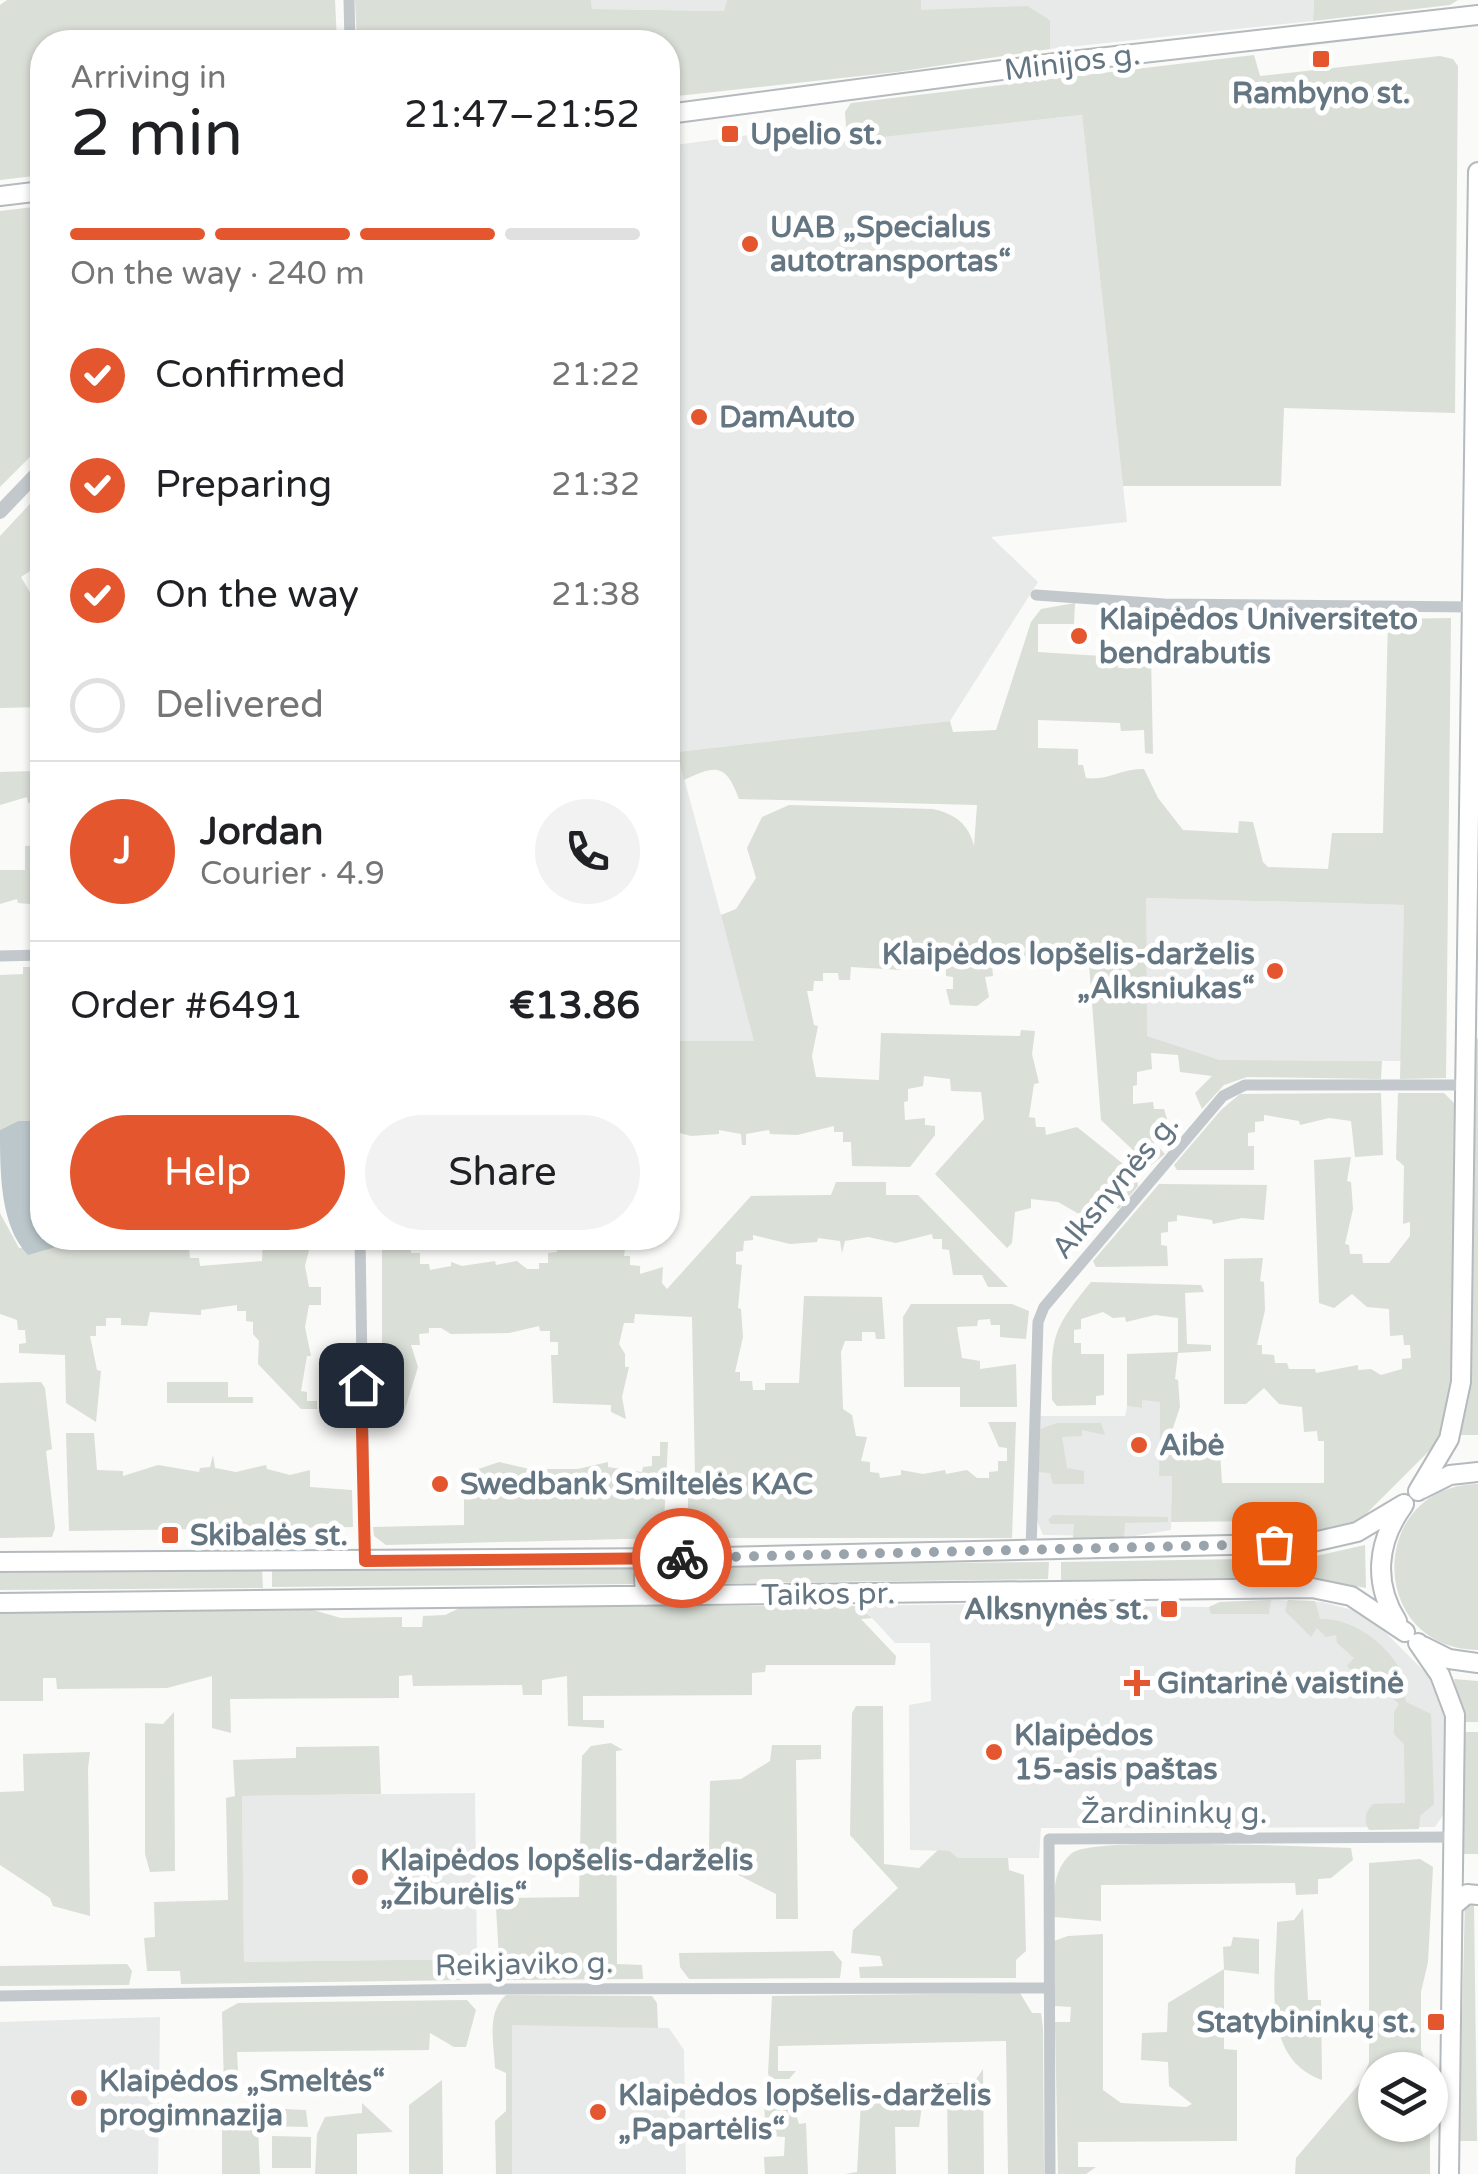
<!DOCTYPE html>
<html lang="en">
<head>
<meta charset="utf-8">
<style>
  body { margin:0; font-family:"Varela Round",sans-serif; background:#f2f2f2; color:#202124; height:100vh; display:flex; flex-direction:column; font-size:38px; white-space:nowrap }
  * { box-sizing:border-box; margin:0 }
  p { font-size:32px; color:#757577 }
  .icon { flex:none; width:55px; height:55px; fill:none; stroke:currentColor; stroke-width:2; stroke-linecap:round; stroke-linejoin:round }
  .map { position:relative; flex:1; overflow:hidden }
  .side { position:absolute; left:30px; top:30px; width:650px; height:1220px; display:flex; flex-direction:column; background:#fff; border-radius:40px; box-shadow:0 2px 8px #0004 }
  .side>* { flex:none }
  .buttons { position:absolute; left:1358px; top:2052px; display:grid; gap:20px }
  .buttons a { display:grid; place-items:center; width:90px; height:90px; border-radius:50%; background:#fff; box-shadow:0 2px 8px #0004; font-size:50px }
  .pin { position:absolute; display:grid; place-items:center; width:85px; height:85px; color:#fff; margin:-42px; border-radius:20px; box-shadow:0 5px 15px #0006 }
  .courier { position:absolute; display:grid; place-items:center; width:100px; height:100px; margin:-50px; border:8px solid #e4572e; border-radius:50%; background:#fff; color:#222; box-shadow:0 2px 12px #0007 }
  .summary em { font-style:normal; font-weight:600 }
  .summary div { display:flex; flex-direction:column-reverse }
  .summary { display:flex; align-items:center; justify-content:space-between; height:170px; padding:0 40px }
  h1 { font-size:65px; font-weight:600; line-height:75px }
  .bar { display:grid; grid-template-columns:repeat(4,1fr); gap:15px 10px; align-content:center; height:120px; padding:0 40px }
  .bar i { height:12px; border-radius:8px; background:#e0e0e0 }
  .bar .selected { background:#e4572e }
  .bar p { grid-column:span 4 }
  .line { display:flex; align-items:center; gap:25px; padding:0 40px; border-top:2px solid #e0e0e0 }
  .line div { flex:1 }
  .round { display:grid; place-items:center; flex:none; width:105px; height:105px; border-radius:52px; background:#f2f2f2 }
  ol { padding:0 40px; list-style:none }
  li { display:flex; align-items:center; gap:30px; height:110px }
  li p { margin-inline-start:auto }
  li .icon { padding:10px; border-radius:50%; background:#e4572e; color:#fff; stroke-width:4 }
  li:last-child { color:#757577 }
  li i { width:55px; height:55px; border:5px solid #e0e0e0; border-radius:50% }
  .button { display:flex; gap:20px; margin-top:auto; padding:20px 40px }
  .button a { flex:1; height:115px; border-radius:60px; background:#e4572e; color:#fff; font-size:40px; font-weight:600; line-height:115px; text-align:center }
  .button a+a { background:#f2f2f2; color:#202124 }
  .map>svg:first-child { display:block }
  .built { fill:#e8e9e9 }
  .green { fill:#dadfd7 }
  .water { fill:#bbc7cb }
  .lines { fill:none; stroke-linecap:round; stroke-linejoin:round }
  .primary-casing { stroke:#b5babe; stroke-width:22 }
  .minor { stroke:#c3c8cc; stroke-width:11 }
  .tertiary { stroke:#c3c8cc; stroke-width:14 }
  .primary { stroke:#fff; stroke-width:18 }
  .done { stroke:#99a4ac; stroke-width:10; stroke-dasharray:0 18 }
  .route { stroke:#e4572e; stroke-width:12 }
  .poi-dot { fill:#e4572e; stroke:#fff; stroke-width:4 }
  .labels { text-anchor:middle; stroke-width:10; stroke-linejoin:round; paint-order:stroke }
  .street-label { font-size:30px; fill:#657683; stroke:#fff }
  .poi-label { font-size:30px; font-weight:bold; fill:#657683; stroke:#fff; text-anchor:start }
</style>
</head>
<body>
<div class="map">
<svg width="1478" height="2174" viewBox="0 0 1478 2174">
  <rect width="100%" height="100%" fill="#fafaf8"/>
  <path class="built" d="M591,0H727L725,11L592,9Z
    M921,0H1314L1313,21L1050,49V19L920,10Z
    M1082,115L1127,522L991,537L1038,582L950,721L677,752L755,1041H668V146L832,124L835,142Z
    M1145,898L1404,905L1402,1061L1220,1060L1146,1036Z
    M1142,1400L1160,1401L1159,1475L1172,1476L1171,1530L1134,1536L1043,1535L1037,1521L1040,1416H1125L1127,1406L1142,1408Z
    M1271,1600L1322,1602L1353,1610L1383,1630L1426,1673L1437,1689L1447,1719V1809L1435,1827L1041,1828L1039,1858H958L950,1851L910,1850L909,1705L931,1701L930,1643H895L863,1608L854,1606L1089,1602L1104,1606L1209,1607L1220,1602Z
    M475,1793L477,1959L244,1962L242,1796Z
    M160,2017L158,2174H0V2022Z
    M511,2024L669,2028L684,2050L686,2174H512Z"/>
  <path class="green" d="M7,0H335L337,42H42V175L0,180V5Z
    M355,0H591L592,9L724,11L727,0H921V10L1027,6L1050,20V49L897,72L668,97V42H357Z
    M1314,0H1458L1450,5L1313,21Z
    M1254,55L1260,76L1440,56L1453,59L1458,66L1455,413L1284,408L1281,486H1123L1082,115L847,141L845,112L851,103Z
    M42,206V445L0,487V211Z
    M42,491V563L21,577L42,613V719L41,707L0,708V536Z
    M1075,603L1074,624H1038V652L1118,657V668H1141L1151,656L1153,754L1145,753L1144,730L1121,731L1120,723L1038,720V748L1078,749V765H1083L1086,778C1109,781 1121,768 1144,769L1158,798L1183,830L1238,833L1239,821L1253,822L1263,862L1268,867L1328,869L1332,833H1383L1388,619L1451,618L1446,1078L1400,1079L1404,905L1146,898L1147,1036L1220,1060L1382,1061L1381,1079L1247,1077L1224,1085L1202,1109L1195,1093L1212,1076L1180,1072L1178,1055L1151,1053L1152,1069L1137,1072V1085L1133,1086V1104L1153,1102L1154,1109H1164L1167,1119L1151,1139L1165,1154L1150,1166L1101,1120L1089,964L1067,962L1037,968V964L1002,959L1001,965H992L993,976L985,977L989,997L977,1006L950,1005L946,989H953V977L946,976V966H937L936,959L901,965V970L851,967L850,980H839L838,973H823V981H814L813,991H807L814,1025L818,1026L812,1056L816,1077L879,1080L881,1033L1020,1036L1021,1030L1035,1031L1032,1054L1039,1083L1034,1084L1029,1117L1035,1118L1036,1127H1045L1046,1135L1077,1127L1137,1175L1138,1186L1119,1209L1102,1199L1086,1218L1058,1202L1031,1199V1208L1015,1212L1012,1243L1007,1248L935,1174L984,1119L981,1092L951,1091L950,1079L924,1076L923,1086L908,1089V1101L904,1102L905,1120L925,1118V1125L935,1126V1135L910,1167L852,1166L851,1142H843V1132H834V1126L797,1135L770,1134L769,1130L746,1134V1145H742L741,1134L719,1130V1134L691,1136L668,1130V1041H754L721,915L736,909L756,878L747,848L762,817L789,805L932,809C954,813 969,824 974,846L977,805L739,799C726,764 717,764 684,780L677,752L950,721L953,732L996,730L1031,622L1041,609Z
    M39,733H42V813H38V803H28L27,797L0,805V772L34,771Z
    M42,845V905L18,903L17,899L0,904V870H25V846Z
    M23,967H42V1121H18L0,1130V975L23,974Z
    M1478,1038V1435H1460L1469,1398L1474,1041Z
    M1381,1093L1383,1155L1355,1157L1351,1121L1329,1118L1300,1125L1299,1121L1264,1115V1121L1255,1122V1132L1248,1133V1146H1254V1170H1177L1174,1165L1221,1110L1240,1094Z
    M1398,1093H1444L1454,1103L1453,1381L1442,1429L1431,1449L1364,1516L1343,1528L1279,1537V1521L1171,1522L1172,1476H1159L1160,1402L1142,1400V1408L1127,1406V1354L1178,1352V1318L1155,1315L1126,1322L1125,1317L1113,1318L1103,1312L1081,1319V1329L1074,1330V1343H1081V1354H1104V1395L1096,1396V1405L1057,1406L1052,1400C1051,1337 1051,1331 1091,1282L1201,1285L1204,1292L1185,1293L1187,1344L1211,1345V1351L1178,1353L1175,1379L1178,1380L1180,1407L1172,1431L1177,1452H1189L1190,1461L1220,1452L1222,1483H1324V1441H1318L1317,1431L1304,1432L1302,1407L1279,1404L1264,1388L1246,1404H1224V1259L1263,1258L1260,1281L1264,1282L1265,1310L1257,1345H1262V1354L1274,1355L1275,1363H1287L1289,1369H1315L1316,1373L1358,1365V1370L1371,1369L1381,1375L1402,1369V1359L1411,1358L1410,1345H1404L1403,1335L1390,1336L1389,1309L1367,1307L1352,1294L1334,1308L1319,1303L1314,1160L1351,1157L1347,1181L1351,1182L1353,1209L1345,1244L1349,1245L1350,1254H1362L1363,1263H1389L1410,1236V1222L1403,1224L1404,1166L1396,1159Z
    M836,1182H886V1195H918L1008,1287H988L982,1275H953L949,1250L942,1249V1239H933L932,1234L896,1243L868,1237L845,1241L842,1253L840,1241L818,1238L817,1242L790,1244L753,1235V1240L744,1241L743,1251L736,1252V1264L742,1265L738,1308L741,1309L743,1337L735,1372H740V1381H752L753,1390H765V1383H799L804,1296L882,1297L885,1339H876L875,1332H862V1341H845L841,1352L843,1409L852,1415L856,1436L867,1437L861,1461L870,1462V1472L879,1473L880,1478L901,1475V1470L923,1474L945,1470L946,1474L967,1470L977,1478H989V1472L998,1471V1461H1007V1448L999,1447L988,1422H1016L1012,1538H693L688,1533V1477L695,1476L692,1317L635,1314L634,1323H624L619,1344L625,1354V1367H629L622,1397L626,1419L611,1412V1405L553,1403L551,1355H558V1342H550V1331H540L539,1326L509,1333L451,1334L441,1328H429V1333L419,1334L420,1345H411L418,1367L403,1416L372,1415V1375L382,1373V1238H417L411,1241V1253H420V1264H429L430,1270L451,1266V1262L462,1266L495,1261L496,1265L517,1261L527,1269H539V1263H548V1253L557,1252L556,1239L549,1238H627L624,1256H630V1265L640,1266V1274L663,1267L662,1283L667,1289L751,1196L831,1195Z
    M1159,1184L1267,1185L1264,1220L1242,1218L1213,1224L1212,1220L1177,1215V1221L1168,1222V1232L1161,1233V1245L1167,1246L1168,1266L1096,1267L1093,1261Z
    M0,1213L19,1248L65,1246L87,1238H183V1248L189,1249L190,1258H199L200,1266L262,1261L263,1238H312L305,1266L309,1287H321V1305H309L305,1327L311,1356H307L301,1391L307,1392V1401H317V1409H301L258,1364L259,1341L253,1334V1322L246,1321V1311H237V1305L201,1310V1315L150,1312L147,1326L121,1325V1318H106V1326H96V1336H90L97,1370L101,1371L96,1422L66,1403L65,1355L19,1353V1344L26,1343L25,1330H18L17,1320L0,1314Z
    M911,1304H1012L1029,1311L1026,1339L1000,1337V1325H991L990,1319L978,1320L977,1326L957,1327L962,1358L980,1361V1369L1016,1364L1017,1407H960V1387H904L903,1317Z
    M41,1382L45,1388L52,1449L46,1451L55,1528L52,1537L0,1538V1383Z
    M167,1382H228V1397H253V1403H167Z
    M1057,1423H1101L1105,1435L1082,1430V1436L1062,1437L1067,1468L1084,1471V1484H1053L1050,1473L1038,1472L1040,1429Z
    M66,1433H94L97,1470L123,1471V1476L158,1465L199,1472L200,1468L210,1467L213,1455L215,1468L236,1472L266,1465L267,1469L290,1475L310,1470V1487L352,1490L353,1527L69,1531Z
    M660,1442H668L664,1522L672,1523L663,1538L386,1545L374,1536L373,1527L464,1525V1474L499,1462L529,1469H578L608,1462V1467L642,1472L643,1467L652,1466V1456H660Z
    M1478,1484V1650C1367,1649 1366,1486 1478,1484Z
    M1053,1515L1168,1517V1522L1125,1523L1124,1537L1073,1538L1074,1524H1051L1048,1520Z
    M1365,1545L1366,1588L1306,1577L1061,1580V1562L1307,1558Z
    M1049,1562L1048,1579L657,1584L652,1579L656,1572L734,1565Z
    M638,1566L636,1584L272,1587V1570Z
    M262,1569L263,1588L0,1590V1573Z
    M1271,1600L1269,1614H1211L1209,1607L1220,1602Z
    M1288,1600L1315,1601L1320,1619C1351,1618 1384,1641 1400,1669C1405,1677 1404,1692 1406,1702L1431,1714L1434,1804L1420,1816L1419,1829L1369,1830C1363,1820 1365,1812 1373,1804L1405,1803L1404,1744L1394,1734V1712L1399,1704L1362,1669L1356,1674L1347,1666L1354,1658L1337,1643L1336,1635L1326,1637L1317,1628L1311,1637L1285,1611Z
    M464,1606H859L872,1618L861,1619L896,1656L895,1665H766L765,1672L752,1673V1695L583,1696V1720H604V1728L568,1726L567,1676L542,1680V1695H523L522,1685L413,1686L412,1675L399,1676V1698L230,1699L231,1733L212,1728V1676L167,1688L57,1689L56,1678H43V1701H0V1613L313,1610L341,1618L402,1617V1627H422L423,1616L445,1615Z
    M1454,1679L1478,1681V1722H1464Z
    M856,1706H883L884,1864L919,1868L938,1850L950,1851L958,1858H1008L1009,1870L1024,1875L1026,1951L1016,1960V1978H860L859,1967L883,1966L880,1956L851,1953L853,1930L898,1888L850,1835L852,1713Z
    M174,1712L175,1871L150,1872L145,1854V1723L163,1724Z
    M1464,1732H1478V1854H1463Z
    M611,1743L623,1750L616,1751L617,1964L642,1965L643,1979L504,1980L500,1977L496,1907L504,1898L579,1897L582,1756L591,1746Z
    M772,1745H821V1759L796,1760L798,1919H776V1894L709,1860L710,1781L741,1779L770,1761Z
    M379,1746L381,1794L242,1796L244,1962L477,1959L476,1976L470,1980L181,1984L180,1971H147L144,1938L155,1937L154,1902L228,1900L226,1798L235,1796L233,1760L296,1758V1747Z
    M90,1752L88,1768L90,1916L53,1906L50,1898L0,1865V1792L24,1791L23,1754Z
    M1264,1845L1351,1848L1353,1860L1331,1878L1318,1879V1894L1296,1895L1295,1883L1101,1885V1921L1054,1917C1054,1894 1052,1870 1072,1853C1090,1839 1233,1845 1264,1845Z
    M1420,1859L1433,1867L1428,1962L1421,1992V2050L1429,2070H1375V2125H1430V2174H1295L1296,2158L1360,2083L1369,2063V1863Z
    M1465,1901L1474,1903L1477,2141H1459Z
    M1303,1908L1308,2000H1321L1322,2080C1258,2057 1277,1976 1277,1922L1294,1920Z
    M1103,1934V2090L1121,2103L1186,2107L1192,2104L1169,2086L1168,2062L1141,2060L1142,2033L1167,2032L1168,2003L1224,1969L1223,1947L1231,1946L1233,1937L1259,1939V1974L1224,1970V2049L1237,2050V2141L1078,2142V2167H1096L1086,2174H1058L1055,2022H1070L1071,2007L1055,2006L1054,1941L1068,1936Z
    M833,1951L842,1962L840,1978L689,1979L680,1967L679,1953Z
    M127,1964L132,1971L129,1985L0,1986V1966Z
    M1020,1993L1032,2013H1041L1043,2028L1044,2174H1008L1006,2041L778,2046V2071H796L789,2079H771L768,2074L772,1996Z
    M506,1995L652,1996L657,2003L658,2028L512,2025V2174H496L495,2121L506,2111V2073L495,2068C494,2043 486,2013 506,1995Z
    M467,2000L476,2010L466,2047H454L430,2033L429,2050L237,2052L239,2092L224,2086L222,2012L238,2003Z
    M983,2069L984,2174H948L947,2083L973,2084Z
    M442,2080L443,2174H409V2105Z
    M923,2098L919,2127H895L896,2174H845L857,2172L861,2101Z
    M792,2102L799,2124L806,2123L808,2174H765L764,2157L784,2156L785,2137L766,2136L764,2103Z
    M362,2103L393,2132L357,2134V2174H315L317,2134L325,2117L362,2113Z
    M222,2105L244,2112L258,2127L260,2174H222Z
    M285,2109L306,2110L308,2127L268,2126L269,2121Z
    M272,2136L311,2137V2168H272Z"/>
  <path class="water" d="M18,1121H42V1238H87L28,1255C0,1226 0,1173 0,1130Z"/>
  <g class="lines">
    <g class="primary-casing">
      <path id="primary" d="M668,114L1063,62L1478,15
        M0,196L42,191
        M1422,1489L1450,1475L1478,1472
        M1418,1491L1449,1439L1461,1382L1478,172
        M0,1562L678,1558L1309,1543L1357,1532L1404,1504
        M645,1596L644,1576L653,1558
        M0,1603L1312,1588L1351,1596L1405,1632
        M1397,1621C1373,1583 1377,1542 1403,1506
        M1418,1643L1440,1675L1455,1715L1449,2174
        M1423,1646L1449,1659L1478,1663
        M1454,1905L1467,1894L1478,1895"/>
    </g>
    <path class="minor" d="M349,0L350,42
      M1036,595L1164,604L1472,607
      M0,956L42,955
      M360,1238L365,1561
      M1031,1550L1038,1322L1044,1307L1223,1096L1245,1085H1465
      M0,1996L488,1989L1049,1988
      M1050,2174L1049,1839L1455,1837"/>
    <path class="tertiary" d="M0,512L42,468"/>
    <use href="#primary" class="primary"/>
  </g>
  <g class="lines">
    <path class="done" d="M682,1558L1274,1544"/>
    <path class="route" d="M361,1385L365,1561L682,1558"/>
  </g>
  <g class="poi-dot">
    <rect x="1311" y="49" width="20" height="20" rx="5"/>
    <rect x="720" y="124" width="20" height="20" rx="5"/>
    <circle cx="750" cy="244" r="10"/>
    <circle cx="699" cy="417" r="10"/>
    <circle cx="1079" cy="636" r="10"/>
    <circle cx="1275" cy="971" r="10"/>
    <circle cx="1139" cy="1445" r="10"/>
    <circle cx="440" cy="1484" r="10"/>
    <rect x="160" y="1525" width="20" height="20" rx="5"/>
    <rect x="1159" y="1599" width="20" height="20" rx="5"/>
    <path d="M1132 1668h10v10h10v10h-10v10h-10v-10h-10v-10h10z"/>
    <circle cx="994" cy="1752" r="10"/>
    <circle cx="360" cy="1877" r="10"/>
    <rect x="1426" y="2012" width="20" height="20" rx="5"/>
    <circle cx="79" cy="2098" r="10"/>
    <circle cx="598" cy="2112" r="10"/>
  </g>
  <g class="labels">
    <g class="street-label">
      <text transform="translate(1072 62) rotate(-7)" y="10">Minijos g.</text>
      <text transform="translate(1115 1186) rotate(-50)" y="10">Alksnynės g.</text>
      <text transform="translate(828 1594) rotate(-1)" y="10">Taikos pr.</text>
      <text x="1174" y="1823">Žardininkų g.</text>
      <text transform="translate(524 1964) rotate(-1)" y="10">Reikjaviko g.</text>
    </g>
    <g class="poi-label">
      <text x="1321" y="103" text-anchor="middle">Rambyno st.</text>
      <text x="750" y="144">Upelio st.</text>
      <text x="770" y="237">UAB „Specialus<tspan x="770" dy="34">autotransportas“</tspan></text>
      <text x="719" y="427">DamAuto</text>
      <text x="1099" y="629">Klaipėdos Universiteto<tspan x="1099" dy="34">bendrabutis</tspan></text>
      <text x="1255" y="964" text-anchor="end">Klaipėdos lopšelis-darželis<tspan x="1255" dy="34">„Alksniukas“</tspan></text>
      <text x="1159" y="1455">Aibė</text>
      <text x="460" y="1494">Swedbank Smiltelės KAC</text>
      <text x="190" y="1545">Skibalės st.</text>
      <text x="1149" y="1619" text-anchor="end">Alksnynės st.</text>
      <text x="1157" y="1693">Gintarinė vaistinė</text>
      <text x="1014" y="1745">Klaipėdos<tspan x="1014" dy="34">15-asis paštas</tspan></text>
      <text x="380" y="1870">Klaipėdos lopšelis-darželis<tspan x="380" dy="34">„Žiburėlis“</tspan></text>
      <text x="1416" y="2032" text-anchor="end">Statybininkų st.</text>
      <text x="99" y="2091">Klaipėdos „Smeltės“<tspan x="99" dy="34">progimnazija</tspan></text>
      <text x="618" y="2105">Klaipėdos lopšelis-darželis<tspan x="618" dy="34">„Papartėlis“</tspan></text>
    </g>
  </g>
</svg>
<div class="buttons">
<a><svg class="icon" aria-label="layers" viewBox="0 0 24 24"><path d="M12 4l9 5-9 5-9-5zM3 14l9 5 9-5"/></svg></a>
</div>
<div class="pin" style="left:1274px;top:1544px;background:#ea580c"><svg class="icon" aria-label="bag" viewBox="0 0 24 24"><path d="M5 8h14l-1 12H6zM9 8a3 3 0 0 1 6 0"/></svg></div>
<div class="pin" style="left:361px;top:1385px;background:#1f2937"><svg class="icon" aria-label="home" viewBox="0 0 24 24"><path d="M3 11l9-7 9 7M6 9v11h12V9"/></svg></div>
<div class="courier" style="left:682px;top:1558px"><svg class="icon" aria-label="bike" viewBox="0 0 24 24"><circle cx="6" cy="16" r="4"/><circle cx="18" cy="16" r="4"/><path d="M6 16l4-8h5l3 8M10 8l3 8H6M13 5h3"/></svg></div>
<section class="side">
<div class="summary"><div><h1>2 min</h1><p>Arriving in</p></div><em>21:47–21:52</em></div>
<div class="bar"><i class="selected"></i><i class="selected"></i><i class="selected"></i><i></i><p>On the way · 240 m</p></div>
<ol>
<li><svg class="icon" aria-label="check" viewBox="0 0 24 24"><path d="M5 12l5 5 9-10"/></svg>Confirmed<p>21:22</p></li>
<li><svg class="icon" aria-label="check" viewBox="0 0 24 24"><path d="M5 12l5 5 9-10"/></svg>Preparing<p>21:32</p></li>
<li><svg class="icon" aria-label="check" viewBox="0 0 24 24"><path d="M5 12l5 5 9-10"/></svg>On the way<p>21:38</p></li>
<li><i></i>Delivered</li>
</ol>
<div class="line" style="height:180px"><b class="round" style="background:#e4572e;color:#fff">J</b><div><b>Jordan</b><p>Courier · 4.9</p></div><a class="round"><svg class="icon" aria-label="phone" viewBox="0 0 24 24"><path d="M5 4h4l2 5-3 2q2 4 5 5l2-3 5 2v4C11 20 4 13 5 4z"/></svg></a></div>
<div class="line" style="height:130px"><div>Order #6491</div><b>€13.86</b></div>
<div class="button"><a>Help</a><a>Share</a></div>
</section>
</div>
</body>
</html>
